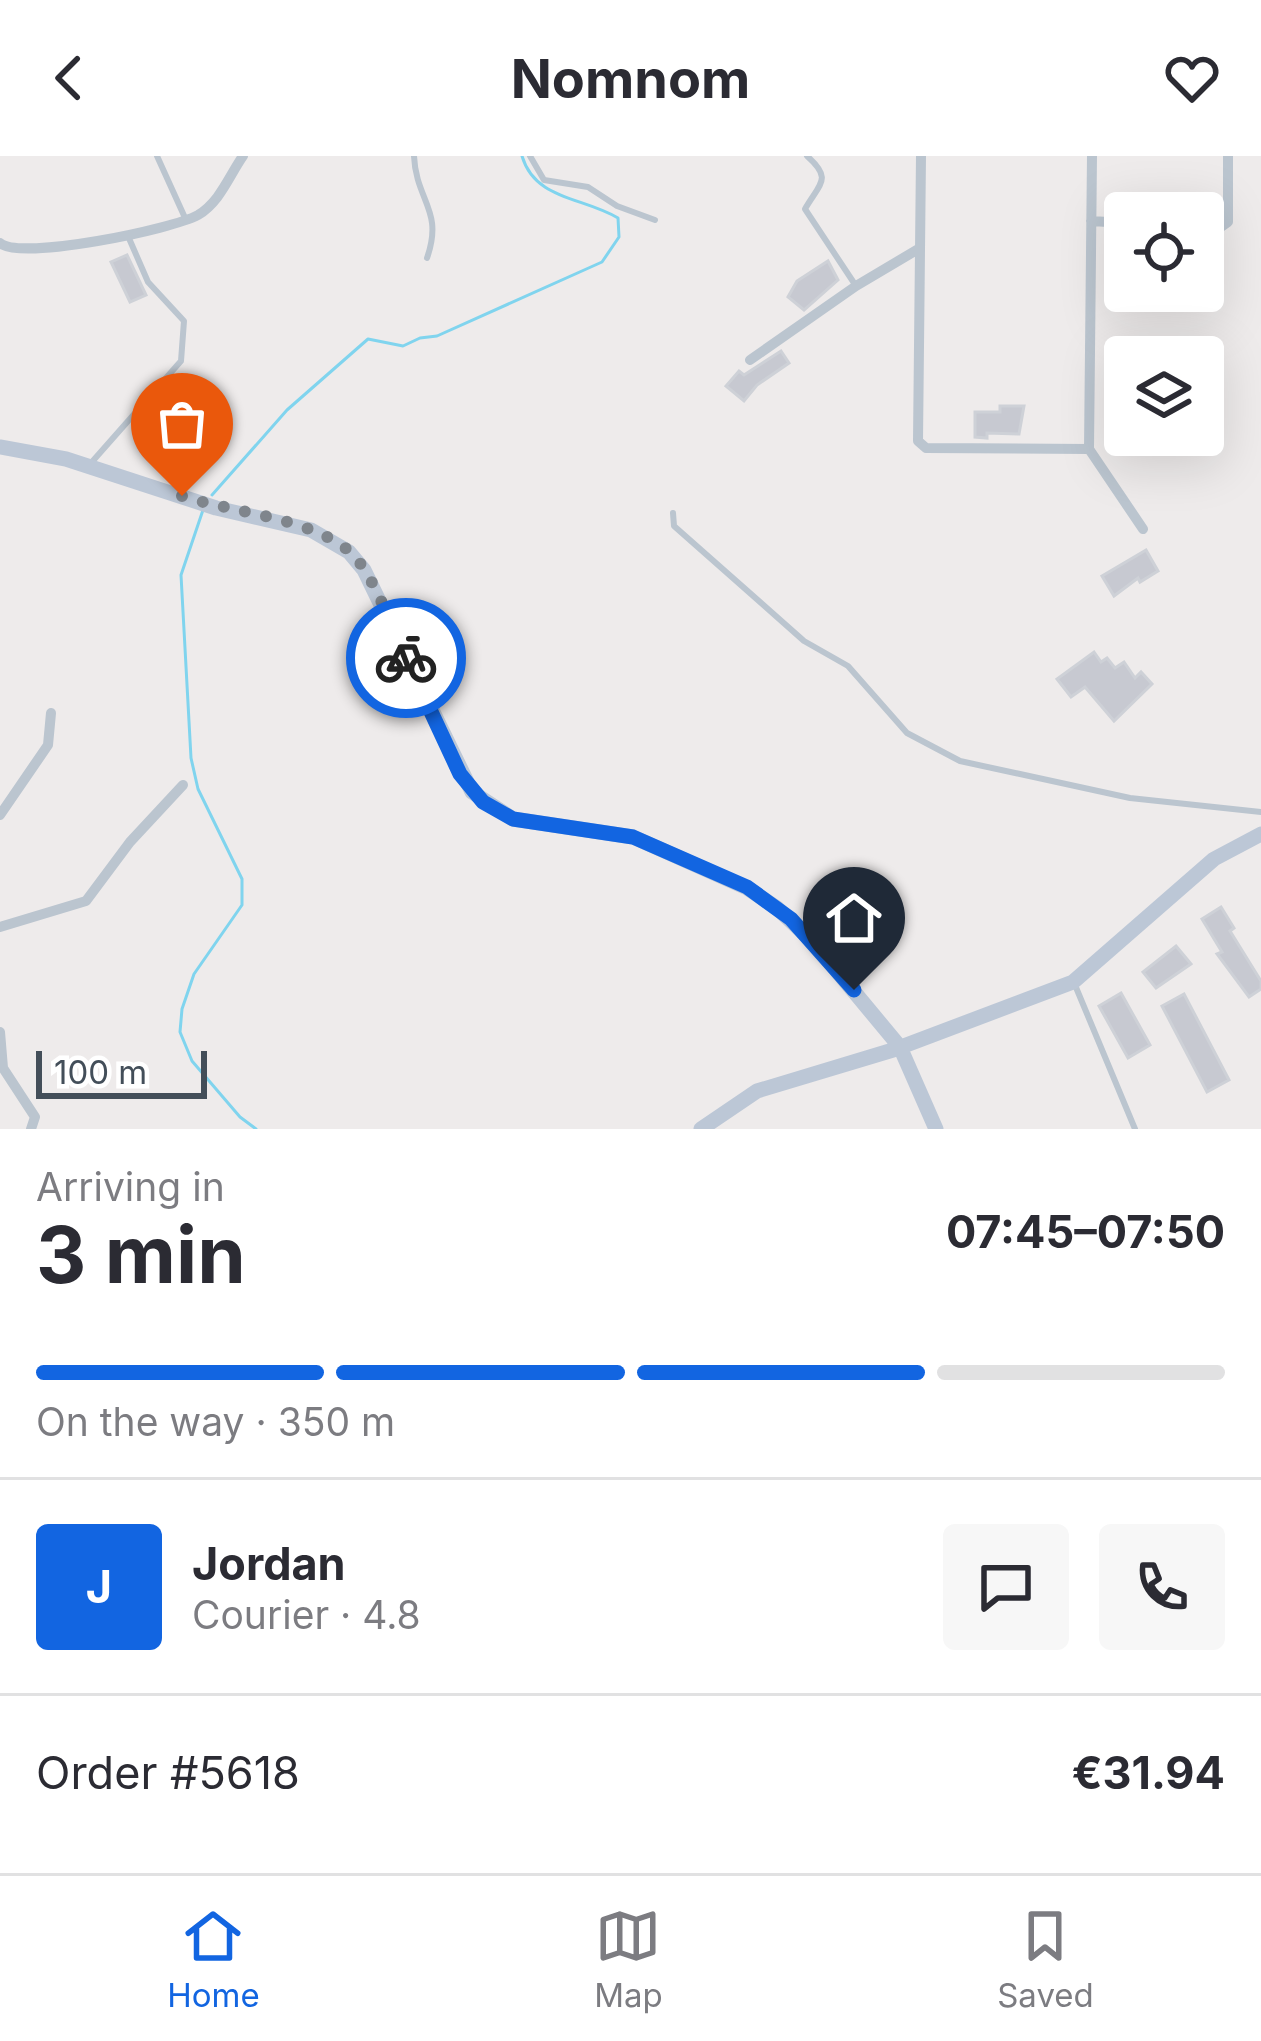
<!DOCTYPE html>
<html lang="en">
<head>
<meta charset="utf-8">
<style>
  body { margin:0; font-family:Inter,sans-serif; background:#f7f7f7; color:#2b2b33; height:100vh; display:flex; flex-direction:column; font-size:45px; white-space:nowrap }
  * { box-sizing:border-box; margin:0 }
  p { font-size:39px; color:#7c7c81 }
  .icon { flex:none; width:66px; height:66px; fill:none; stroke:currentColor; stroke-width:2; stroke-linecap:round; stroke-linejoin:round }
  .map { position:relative; height:973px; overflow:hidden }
  .details { display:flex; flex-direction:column; background:#fff; flex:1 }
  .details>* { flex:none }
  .tools { position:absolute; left:1104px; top:36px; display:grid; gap:24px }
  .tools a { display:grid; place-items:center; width:120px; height:120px; border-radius:12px; background:#fff; box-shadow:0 12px 48px #0002; font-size:60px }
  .scale { position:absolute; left:36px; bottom:30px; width:171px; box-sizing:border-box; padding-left:12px; border:6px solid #434e59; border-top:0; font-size:33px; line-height:42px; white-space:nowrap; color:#434e59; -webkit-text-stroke:9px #fff; paint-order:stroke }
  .pin { position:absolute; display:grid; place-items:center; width:102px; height:102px; color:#fff; margin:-123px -51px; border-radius:50% 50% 50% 0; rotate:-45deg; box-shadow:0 0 12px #0007 }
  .pin .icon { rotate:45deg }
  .courier { position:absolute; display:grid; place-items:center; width:120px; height:120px; margin:-60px; border:9px solid #1265e1; border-radius:50%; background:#fff; color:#222; box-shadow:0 3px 15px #0007 }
  .head em { font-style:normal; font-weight:700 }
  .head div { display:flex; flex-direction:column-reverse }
  .head { display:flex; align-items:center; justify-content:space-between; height:204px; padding:0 36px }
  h1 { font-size:78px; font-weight:700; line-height:90px }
  .bar { display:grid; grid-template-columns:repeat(4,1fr); gap:18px 12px; align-content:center; height:144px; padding:0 36px }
  .bar i { height:15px; border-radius:9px; background:#e1e1e2 }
  .bar .selected { background:#1265e1 }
  .bar p { grid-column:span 4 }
  .line { display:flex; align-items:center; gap:30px; padding:0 36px; border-top:3px solid #e1e1e2 }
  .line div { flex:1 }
  .round { display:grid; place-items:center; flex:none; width:126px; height:126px; border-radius:12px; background:#f7f7f7 }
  header { display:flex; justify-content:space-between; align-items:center; height:156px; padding:0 36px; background:#fff; font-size:54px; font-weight:700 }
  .dock { display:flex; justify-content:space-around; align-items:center; height:168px; border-top:3px solid #e1e1e2; background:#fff; font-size:33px; color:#7c7c81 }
  .dock a { display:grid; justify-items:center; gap:6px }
  .dock .selected { color:#1265e1 }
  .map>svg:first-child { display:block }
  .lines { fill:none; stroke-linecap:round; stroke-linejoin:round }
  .stream { stroke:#80d4ee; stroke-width:3 }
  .building { fill:#c7c9d1; stroke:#ced1d7; stroke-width:3 }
  .lane { stroke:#bbc5cf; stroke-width:6 }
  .street { stroke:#bbc5cf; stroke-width:10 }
  .secondary { stroke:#bcc7d6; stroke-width:15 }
  .done { stroke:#7f858c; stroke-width:12; stroke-dasharray:0 21.6 }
  .route { stroke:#1265e1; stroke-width:15 }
</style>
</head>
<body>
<header><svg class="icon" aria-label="back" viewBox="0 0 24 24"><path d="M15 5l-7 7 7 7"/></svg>Nomnom<svg class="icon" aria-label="heart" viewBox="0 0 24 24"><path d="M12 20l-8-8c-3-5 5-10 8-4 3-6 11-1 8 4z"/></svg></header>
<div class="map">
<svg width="1261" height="973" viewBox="0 0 1261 973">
  <rect width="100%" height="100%" fill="#eeebeb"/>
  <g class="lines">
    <path class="stream" d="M212,339L287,254L368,183L403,190L420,182L437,180L602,106L619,81L618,62C583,41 535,44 522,0
      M203,354L181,419L191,602L198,633L242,723V749L194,818L182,853L180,876L192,905L240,961L256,973"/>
  </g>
  <path class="building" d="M127,99L146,139L130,146L111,106Z
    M828,105L838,124L804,154L788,141L797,125Z
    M781,195L789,207L757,229L744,245L726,230L739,215L744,219Z
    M1000,250H1024L1019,278L987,277V282L975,281V256H1000Z
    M1146,394L1158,415L1140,426L1138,422L1114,440L1102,420Z
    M1094,496L1101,506L1107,502L1115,512L1124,506L1135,522L1141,516L1152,528L1114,565L1085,531L1071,541L1057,523Z
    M1221,751L1234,772L1230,775L1261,825V833L1249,841L1217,798L1222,796L1202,763Z
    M1176,790L1191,808L1156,832L1143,816Z
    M1121,837L1150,889L1128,902L1099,850Z
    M1184,838L1229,924L1207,936L1162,850Z"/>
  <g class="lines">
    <path class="lane" d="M157,0L186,64
      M414,0C416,45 444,54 427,102
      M530,0L544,24L588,31L617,50L655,64
      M807,0C833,23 820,27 805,53L856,130
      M91,307L181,205L184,165L148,126L128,80
      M673,357L674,370L804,485L848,510L907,577L960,605L1130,642L1261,656
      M1075,829L1135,973"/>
    <path class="street" d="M921,0L918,285L926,292L1089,293
      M1092,0L1089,293L1143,373
      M1091,65L1125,67
      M1203,70L1221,71L1228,66V0
      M0,87C21,105 173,73 198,59C220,46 229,20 243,0
      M750,204L856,130L920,92
      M0,659L48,589L51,557
      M0,771L86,745L130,686L183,629
      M0,876L3,912L35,961L31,973"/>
    <path class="secondary" d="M0,291L66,303L216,352L311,374L349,396L364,414L472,636L513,663L633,681L747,732L777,752L812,785L900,891L936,973
      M701,973L757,935L893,894L1073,826L1214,703L1261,678"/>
  </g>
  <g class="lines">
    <path class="done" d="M182,340C230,356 322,363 356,402C378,429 391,471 406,502"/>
    <path class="route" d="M406,502L460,618L483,646L513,663L633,681L747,731L791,763L854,834"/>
  </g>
</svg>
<div class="tools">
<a><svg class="icon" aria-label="locate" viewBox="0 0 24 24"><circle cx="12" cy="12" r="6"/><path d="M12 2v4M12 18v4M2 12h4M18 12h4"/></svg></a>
<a><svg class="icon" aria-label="layers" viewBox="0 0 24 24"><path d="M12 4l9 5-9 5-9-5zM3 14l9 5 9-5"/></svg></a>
</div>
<div class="scale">100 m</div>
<div class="pin" style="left:182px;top:340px;background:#ea580c"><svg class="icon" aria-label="bag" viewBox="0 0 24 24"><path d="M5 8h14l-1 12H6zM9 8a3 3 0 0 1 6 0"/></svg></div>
<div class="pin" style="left:854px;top:834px;background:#1f2937"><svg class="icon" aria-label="home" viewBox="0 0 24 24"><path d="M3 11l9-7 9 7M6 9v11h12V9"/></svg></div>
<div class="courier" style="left:406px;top:502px"><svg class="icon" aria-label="bike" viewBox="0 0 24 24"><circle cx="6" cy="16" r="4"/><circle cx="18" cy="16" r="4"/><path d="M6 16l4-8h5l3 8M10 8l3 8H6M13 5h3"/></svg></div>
</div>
<section class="details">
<div class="head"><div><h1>3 min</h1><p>Arriving in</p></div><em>07:45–07:50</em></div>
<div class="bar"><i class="selected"></i><i class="selected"></i><i class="selected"></i><i></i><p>On the way · 350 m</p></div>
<div class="line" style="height:216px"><b class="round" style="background:#1265e1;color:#fff">J</b><div><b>Jordan</b><p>Courier · 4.8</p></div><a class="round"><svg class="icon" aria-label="chat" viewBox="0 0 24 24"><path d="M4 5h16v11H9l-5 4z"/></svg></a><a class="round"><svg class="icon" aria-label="phone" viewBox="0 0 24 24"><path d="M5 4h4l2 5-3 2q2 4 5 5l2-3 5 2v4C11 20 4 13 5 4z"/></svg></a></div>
<div class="line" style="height:156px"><div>Order #5618</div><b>€31.94</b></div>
</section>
<nav class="dock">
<a class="selected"><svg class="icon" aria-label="home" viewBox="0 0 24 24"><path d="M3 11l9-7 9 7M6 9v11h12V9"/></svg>Home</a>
<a><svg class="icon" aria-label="map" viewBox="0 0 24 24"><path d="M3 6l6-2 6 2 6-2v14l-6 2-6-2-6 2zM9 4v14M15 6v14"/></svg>Map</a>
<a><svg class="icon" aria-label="saved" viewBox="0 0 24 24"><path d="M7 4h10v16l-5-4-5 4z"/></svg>Saved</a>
</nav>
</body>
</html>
